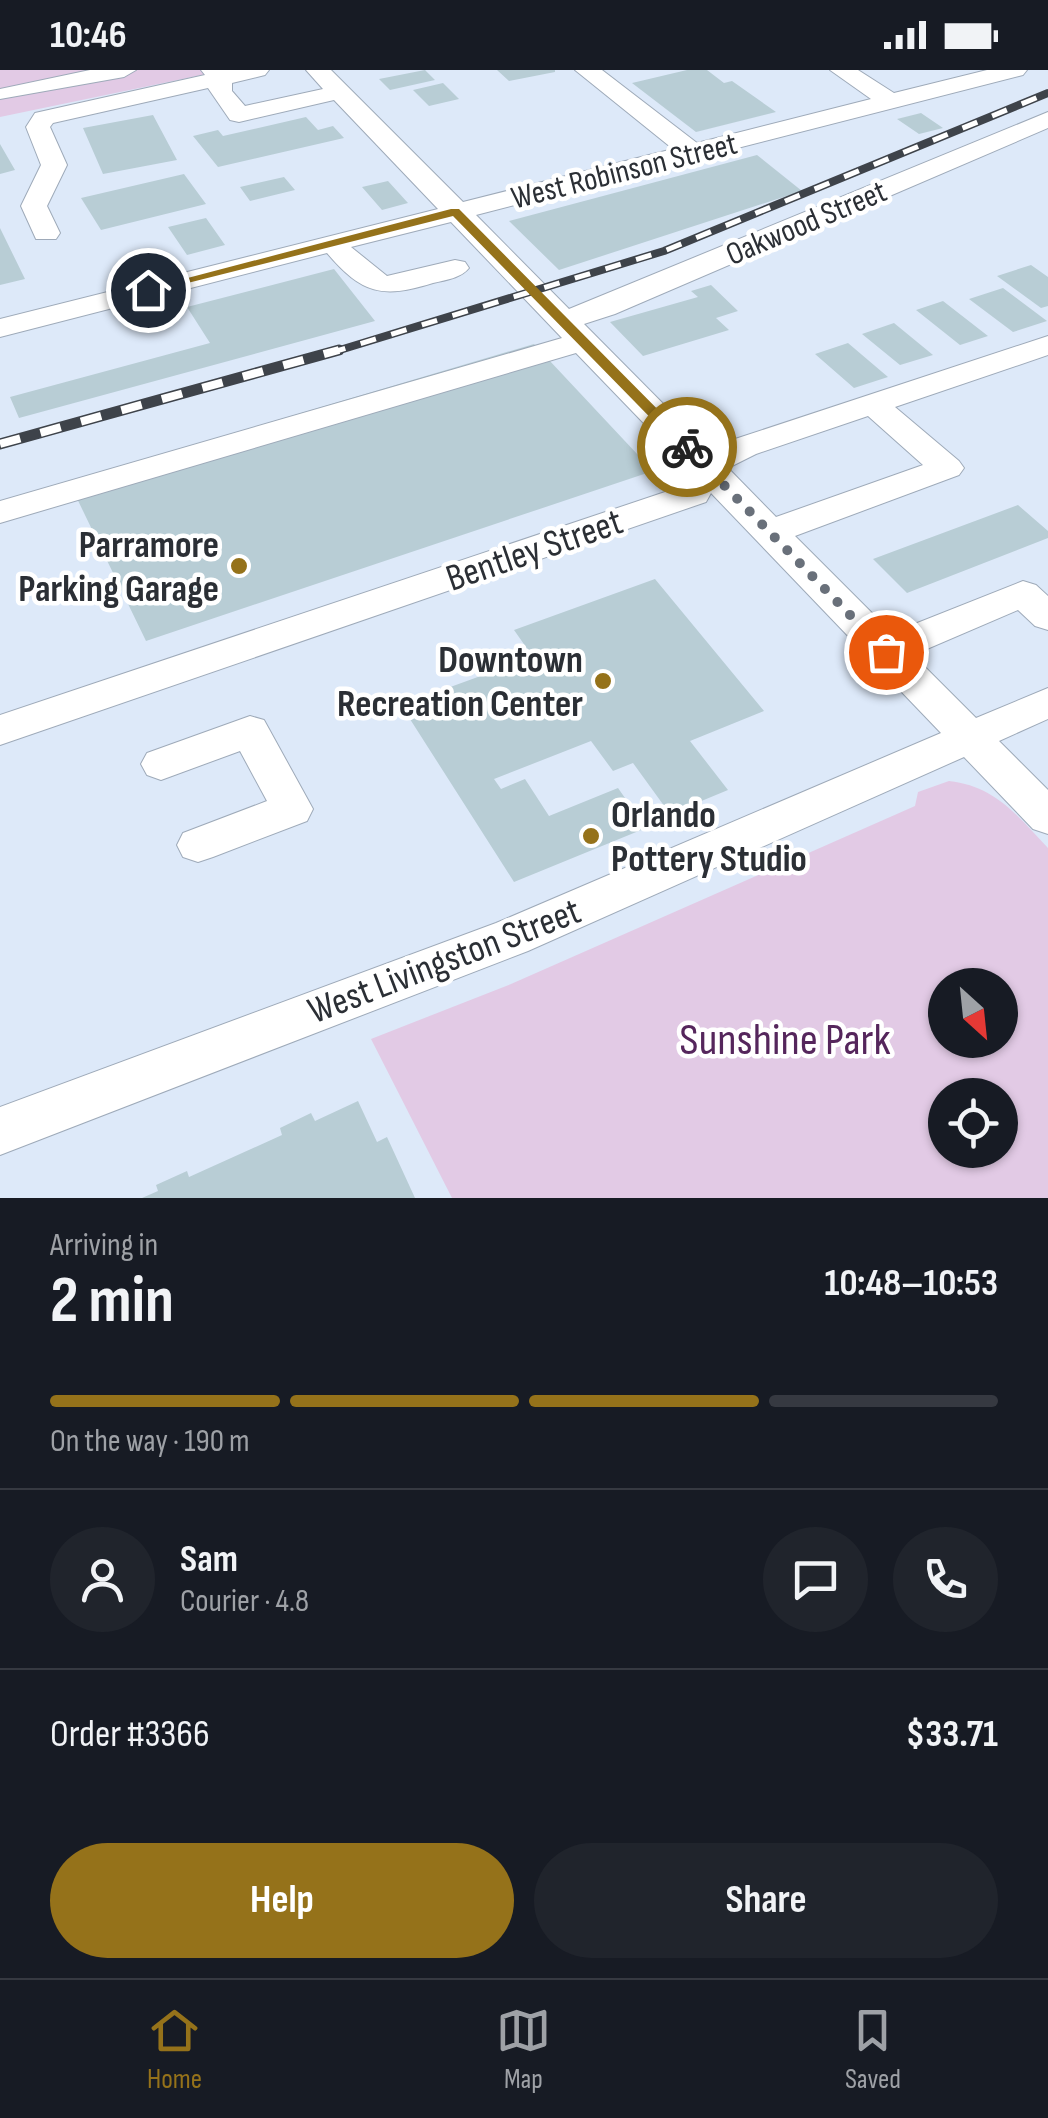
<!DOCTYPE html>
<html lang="en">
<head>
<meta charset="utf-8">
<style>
  body { margin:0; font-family:"Sofia Sans Condensed",sans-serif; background:#20242c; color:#f1f3f6; height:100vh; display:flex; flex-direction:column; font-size:38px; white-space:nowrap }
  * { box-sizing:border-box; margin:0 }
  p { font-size:32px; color:#9ea1a6 }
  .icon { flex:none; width:55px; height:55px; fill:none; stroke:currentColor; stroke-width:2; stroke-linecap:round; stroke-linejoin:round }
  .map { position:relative; height:1128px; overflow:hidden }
  .panel { display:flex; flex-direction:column; background:#171b24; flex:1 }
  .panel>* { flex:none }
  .needle { width:65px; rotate:153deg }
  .controls { position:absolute; left:928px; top:898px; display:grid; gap:20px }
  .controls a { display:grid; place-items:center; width:90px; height:90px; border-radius:50%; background:#171b24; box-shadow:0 2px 8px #0004; font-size:50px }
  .pin { position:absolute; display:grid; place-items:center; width:85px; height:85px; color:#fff; margin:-42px; border:5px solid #fff; border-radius:50%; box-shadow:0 2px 10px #0007 }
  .courier { position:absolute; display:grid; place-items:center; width:100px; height:100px; margin:-50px; border:8px solid #95721a; border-radius:50%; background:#fff; color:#222; box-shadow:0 2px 12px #0007 }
  .overview em { font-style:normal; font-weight:700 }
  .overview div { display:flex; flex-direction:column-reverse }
  .overview { display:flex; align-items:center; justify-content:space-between; height:170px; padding:0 50px }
  h1 { font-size:65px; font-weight:700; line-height:75px }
  .bar { display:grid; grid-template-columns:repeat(4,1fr); gap:15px 10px; align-content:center; height:120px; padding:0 50px }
  .bar i { height:12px; border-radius:8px; background:#363941 }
  .bar .on { background:#95721a }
  .bar p { grid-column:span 4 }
  .line { display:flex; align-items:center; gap:25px; padding:0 50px; border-top:2px solid #363941 }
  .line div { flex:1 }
  .round { display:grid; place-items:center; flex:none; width:105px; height:105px; border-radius:52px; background:#20242c }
  .cta { display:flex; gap:20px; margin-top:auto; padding:20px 50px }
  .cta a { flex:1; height:115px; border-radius:60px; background:#95721a; color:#fff; font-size:40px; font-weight:700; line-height:115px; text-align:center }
  .cta a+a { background:#20242c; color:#f1f3f6 }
  .status { display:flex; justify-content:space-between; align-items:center; height:70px; padding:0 50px; background:#171b24; direction:ltr }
  .status svg { height:28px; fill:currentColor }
  .tab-bar { display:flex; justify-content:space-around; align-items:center; height:140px; border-top:2px solid #363941; background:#171b24; font-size:28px; color:#9ea1a6 }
  .tab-bar a { display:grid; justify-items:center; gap:5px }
  .tab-bar .on { color:#95721a }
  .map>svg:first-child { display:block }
  .green { fill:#e2cae5; fill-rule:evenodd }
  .building { fill:#b8cdd5 }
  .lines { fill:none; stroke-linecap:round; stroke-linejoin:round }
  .minor-casing { stroke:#9eaab9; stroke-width:2 }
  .minor { fill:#fff; fill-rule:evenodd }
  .rail-far1-casing { stroke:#3e434a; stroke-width:8 }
  .rail-casing { stroke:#3e434a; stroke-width:11 }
  .rail-far1 { stroke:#fff; stroke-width:5; stroke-dasharray:16; stroke-linecap:butt }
  .rail { stroke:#fff; stroke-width:8; stroke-dasharray:21; stroke-linecap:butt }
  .route { fill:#95721a }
  .done { stroke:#69707a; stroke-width:10; stroke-dasharray:0 18 }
  .poi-dot { fill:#95721a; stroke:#fff; stroke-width:4 }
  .labels { text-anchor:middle; stroke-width:9; stroke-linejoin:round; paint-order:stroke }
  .far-street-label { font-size:32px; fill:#2b2f35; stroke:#fff }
  .poi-label { font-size:38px; font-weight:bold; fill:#2b2f35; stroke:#fff; text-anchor:end }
  .street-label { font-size:38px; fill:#2b2f35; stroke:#fff }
  .near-park-label { font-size:45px; fill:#55265c; stroke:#fff }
</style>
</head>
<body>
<div class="status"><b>10:46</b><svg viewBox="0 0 49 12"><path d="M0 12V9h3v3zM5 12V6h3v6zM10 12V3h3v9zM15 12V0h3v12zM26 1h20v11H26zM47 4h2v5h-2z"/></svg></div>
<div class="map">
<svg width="1048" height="1128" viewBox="0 0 1048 1128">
  <rect width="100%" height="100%" fill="#dde9f9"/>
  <path class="green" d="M0,0H226L0,47Z
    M949,711C995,716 1018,746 1048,778V1128H452L371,969L511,914L915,736L918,722ZM945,915H1000V970H945ZM945,1025H1000V1080H945Z"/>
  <path class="building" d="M425,0L435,10L390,20L379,9Z
    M497,0H555V2L509,11Z
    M687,0H707L724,13L732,11L776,42L696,62L632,13Z
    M443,13L459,29L429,36L413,20Z
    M921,43L943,58L919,64L897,49Z
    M153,45L177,90L103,104L83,58Z
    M306,47L318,60L333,56L344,68L218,97L193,66L218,60L223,66Z
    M0,74L15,100L0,104Z
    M757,85L802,121L559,200L509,151Z
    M184,104L206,134L101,160L81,128Z
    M284,107L295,120L250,131L240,117Z
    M388,111L408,133L382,140L362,117Z
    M206,148L225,175L187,185L168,157Z
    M0,158L25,209L0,215Z
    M1031,195L1048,207V236L1041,238L997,206Z
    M334,199L375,251L19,348L10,327L210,273L187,237Z
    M711,215L738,241L716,248L729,260L643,286L610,252L698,227L691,221Z
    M1003,218L1047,251L1013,262L969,229Z
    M943,231L988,266L960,275L916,240Z
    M894,253L933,285L900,295L862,264Z
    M848,273L888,307L854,318L815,284Z
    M534,274L653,401L146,571L69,412Z
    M1018,435L1048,461V468L907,523L873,489Z
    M655,509L764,641L690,671L728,720L670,744L633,693L613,701L591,671L494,709L501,719L525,709L549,746L618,718L646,758L514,812L401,635L533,587L514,560Z
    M358,1031L377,1072L387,1067L415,1128H142L158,1121L156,1115L187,1101L189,1107L282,1065L280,1058L311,1043L315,1051Z"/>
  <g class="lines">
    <g class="minor-casing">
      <path id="minor" d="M90,0H136L124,7L0,29V19Z
        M201,0H269L265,5L232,13V21L245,36L323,19L306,0H331L463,132L673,79L575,0H602L697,73L871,29L830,0H858L894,23L987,0H1027L1023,5L476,145L569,239L1048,42V58L615,244L584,254L710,381L732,370L1048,266V285L895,337L959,391L964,398L959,405L795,466L892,563L1023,511L1036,515L1048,526V560L1035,556L1018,540L913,585L976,648L1048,618V649L999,671L1048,720V764L1033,759L964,687L528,881L0,1085V1037L496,853L941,663L711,423L706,432L0,675V645L680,417L688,399L576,283L0,453V431L562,268L451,152L351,177L387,206L455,190L465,192L469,198C461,208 446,210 433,213C382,229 362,224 327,183L0,267V249L438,139L334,30L239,52L230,50L208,18L53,53L50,57L67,95L47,136L60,163L56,169H36L21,136L41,95L26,57L35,43L205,5ZM868,346L923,395L776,447L728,398L756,384Z
        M250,646L264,650L313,739L307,751L213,787L198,792L183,787L177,775L183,763L267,731L240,681L161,710L147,705L141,694L147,683Z"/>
    </g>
    <use href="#minor" class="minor"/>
    <g class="rail-far1-casing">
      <path id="rail-far1" d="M330,283L664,181L1048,23"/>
    </g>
    <g class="rail-casing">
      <path id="rail" d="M0,374L339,280"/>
    </g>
    <use href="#rail-far1" class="rail-far1"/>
    <use href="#rail" class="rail"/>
  </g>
  <path class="route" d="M451,139H459L692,374V380H682L453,146L148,223L142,220Z"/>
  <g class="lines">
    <path class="done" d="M687,377L886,582"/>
  </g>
  <g class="poi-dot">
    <circle cx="239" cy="496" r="10"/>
    <circle cx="603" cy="611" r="10"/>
    <circle cx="591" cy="766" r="10"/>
  </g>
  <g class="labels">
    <g class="far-street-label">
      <text transform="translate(624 100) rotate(-14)" y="11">West Robinson Street</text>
      <text transform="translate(806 152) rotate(-23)" y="11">Oakwood Street</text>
    </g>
    <g class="poi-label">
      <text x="219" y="487">Parramore<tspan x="219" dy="44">Parking Garage</tspan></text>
      <text x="583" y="602">Downtown<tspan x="583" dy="44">Recreation Center</tspan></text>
      <text x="611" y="757" text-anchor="start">Orlando<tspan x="611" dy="44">Pottery Studio</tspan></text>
    </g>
    <g class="street-label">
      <text transform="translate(534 479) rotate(-19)" y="13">Bentley Street</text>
      <text transform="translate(444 890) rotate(-21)" y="13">West Livingston Street</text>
    </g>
    <g class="near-park-label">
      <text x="785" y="984">Sunshine Park</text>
    </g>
  </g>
</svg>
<div class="controls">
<a><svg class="needle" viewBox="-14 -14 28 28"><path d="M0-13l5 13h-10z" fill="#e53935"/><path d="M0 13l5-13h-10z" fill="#9ea1a6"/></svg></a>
<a><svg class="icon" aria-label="locate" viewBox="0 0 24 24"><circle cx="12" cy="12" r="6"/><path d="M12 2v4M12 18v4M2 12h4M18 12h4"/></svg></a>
</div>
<div class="pin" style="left:886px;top:582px;background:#ea580c"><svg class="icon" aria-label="bag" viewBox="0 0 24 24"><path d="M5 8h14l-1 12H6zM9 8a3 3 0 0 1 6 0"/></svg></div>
<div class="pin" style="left:148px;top:220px;background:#1f2937"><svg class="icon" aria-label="home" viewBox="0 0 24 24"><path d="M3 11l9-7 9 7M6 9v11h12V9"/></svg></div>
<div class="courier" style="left:687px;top:377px"><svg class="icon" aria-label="bike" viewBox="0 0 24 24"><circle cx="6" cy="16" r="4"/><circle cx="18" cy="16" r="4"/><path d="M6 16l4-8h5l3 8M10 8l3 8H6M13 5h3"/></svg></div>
</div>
<section class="panel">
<div class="overview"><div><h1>2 min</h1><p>Arriving in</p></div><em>10:48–10:53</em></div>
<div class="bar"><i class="on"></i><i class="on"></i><i class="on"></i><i></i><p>On the way · 190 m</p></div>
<div class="line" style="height:180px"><a class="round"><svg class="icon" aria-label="person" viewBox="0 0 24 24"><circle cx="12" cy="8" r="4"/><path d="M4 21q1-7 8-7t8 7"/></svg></a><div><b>Sam</b><p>Courier · 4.8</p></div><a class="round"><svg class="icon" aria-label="chat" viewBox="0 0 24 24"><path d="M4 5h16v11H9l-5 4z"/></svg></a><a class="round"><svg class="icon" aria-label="phone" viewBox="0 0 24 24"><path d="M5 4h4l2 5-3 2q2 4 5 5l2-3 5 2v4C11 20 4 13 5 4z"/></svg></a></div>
<div class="line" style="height:130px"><div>Order #3366</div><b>$33.71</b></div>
<div class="cta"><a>Help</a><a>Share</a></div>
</section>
<nav class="tab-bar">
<a class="on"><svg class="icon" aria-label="home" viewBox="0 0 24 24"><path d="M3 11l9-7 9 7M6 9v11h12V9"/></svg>Home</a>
<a><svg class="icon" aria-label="map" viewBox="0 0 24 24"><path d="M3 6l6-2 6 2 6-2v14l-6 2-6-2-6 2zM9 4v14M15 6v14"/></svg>Map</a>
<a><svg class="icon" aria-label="saved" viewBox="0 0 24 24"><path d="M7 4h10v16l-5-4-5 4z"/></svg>Saved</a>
</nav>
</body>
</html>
